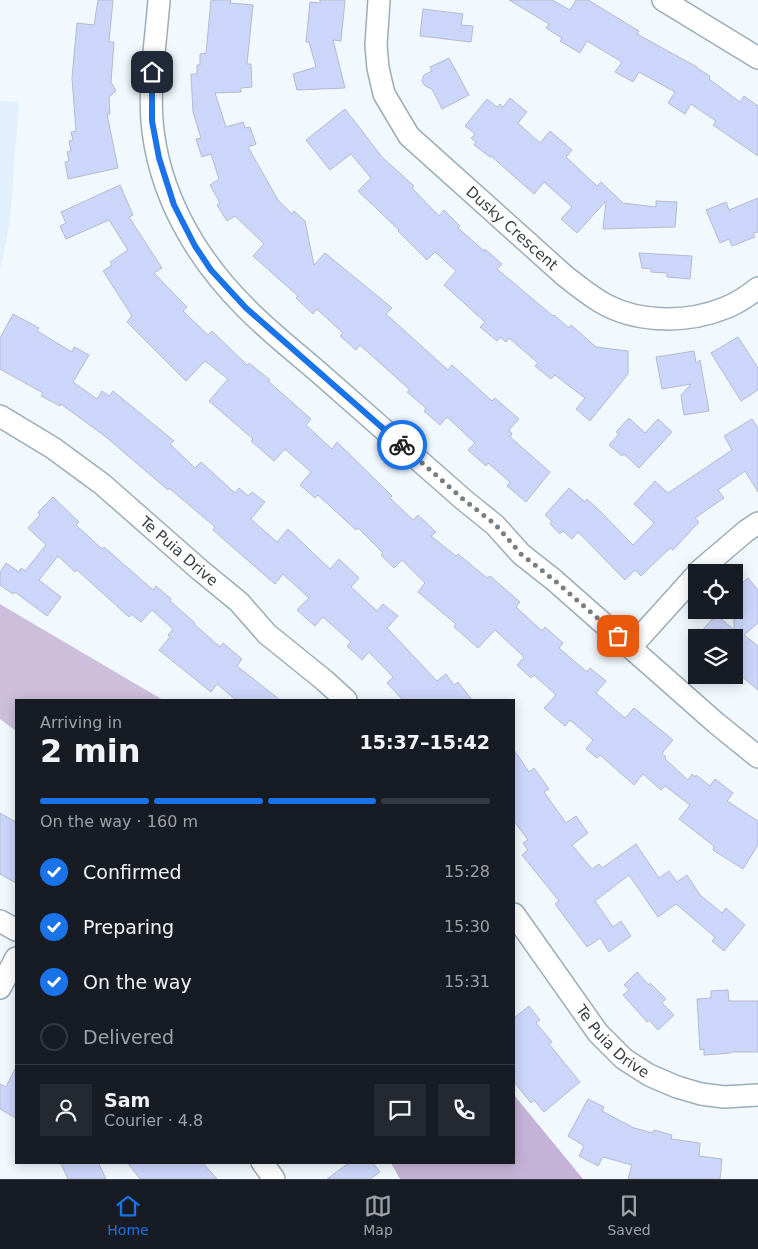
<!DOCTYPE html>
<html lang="en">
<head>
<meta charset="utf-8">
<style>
  body { margin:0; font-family:"DejaVu Sans",sans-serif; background:#242831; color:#f1f3f6; height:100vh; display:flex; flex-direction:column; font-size:19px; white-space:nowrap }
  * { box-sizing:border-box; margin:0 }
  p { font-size:16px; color:#9ea1a6 }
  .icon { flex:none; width:28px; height:28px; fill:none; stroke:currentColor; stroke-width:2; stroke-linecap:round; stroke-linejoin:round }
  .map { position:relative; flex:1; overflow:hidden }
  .details { position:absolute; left:15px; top:699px; width:500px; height:465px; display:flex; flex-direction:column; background:#171b24; border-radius:0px; box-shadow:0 2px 12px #0003 }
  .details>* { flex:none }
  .fabs { position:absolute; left:688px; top:564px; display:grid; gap:10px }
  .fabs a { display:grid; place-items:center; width:55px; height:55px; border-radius:0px; background:#171b24; box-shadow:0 2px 12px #0003; font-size:25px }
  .pin { position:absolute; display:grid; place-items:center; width:42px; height:42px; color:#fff; margin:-21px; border-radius:10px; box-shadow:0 2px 8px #0006 }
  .courier { position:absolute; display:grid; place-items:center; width:50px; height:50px; margin:-25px; border:4px solid #1a73e8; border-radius:50%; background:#fff; color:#222; box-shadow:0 1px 6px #0007 }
  .headline em { font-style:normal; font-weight:600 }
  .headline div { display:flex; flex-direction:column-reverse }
  .headline { display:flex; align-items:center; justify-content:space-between; height:85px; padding:0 25px }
  h1 { font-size:32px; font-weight:600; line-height:38px }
  .bar { display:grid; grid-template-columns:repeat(4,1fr); gap:8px 5px; align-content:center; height:60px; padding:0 25px }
  .bar i { height:6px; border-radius:4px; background:#363941 }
  .bar .selected { background:#1a73e8 }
  .bar p { grid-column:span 4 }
  .line { display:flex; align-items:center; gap:12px; padding:0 25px; border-top:1px solid #363941 }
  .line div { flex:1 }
  .round { display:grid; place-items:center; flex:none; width:52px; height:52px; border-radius:0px; background:#242831 }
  ol { padding:0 25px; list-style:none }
  li { display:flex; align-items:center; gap:15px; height:55px }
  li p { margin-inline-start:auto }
  li .icon { padding:5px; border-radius:50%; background:#1a73e8; color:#fff; stroke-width:4 }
  li:last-child { color:#9ea1a6 }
  li i { width:28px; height:28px; border:2px solid #363941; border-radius:50% }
  .tabs { display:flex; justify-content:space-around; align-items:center; height:70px; border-top:1px solid #363941; background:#171b24; font-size:14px; color:#9ea1a6 }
  .tabs a { display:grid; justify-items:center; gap:2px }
  .tabs .selected { color:#1a73e8 }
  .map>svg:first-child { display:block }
  .built { fill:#e1f0fc }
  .green { fill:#cdbfdb }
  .forest { fill:#c4b3d6 }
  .building { fill:#ccd6fb; stroke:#b5bace }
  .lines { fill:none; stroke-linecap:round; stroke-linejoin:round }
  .street-casing { stroke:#9badba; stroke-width:24 }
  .street { stroke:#fff; stroke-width:21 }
  .done { stroke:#777e84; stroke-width:5; stroke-dasharray:0 9 }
  .route { stroke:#1a73e8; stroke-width:6 }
  .labels { text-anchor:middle; stroke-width:5; stroke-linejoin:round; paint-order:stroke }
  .street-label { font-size:15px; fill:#363d43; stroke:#fff }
</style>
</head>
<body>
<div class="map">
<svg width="758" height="1179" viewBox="0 0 758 1179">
  <rect width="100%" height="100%" fill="#f1f8fe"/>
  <path class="built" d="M0,101L19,102L10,221L0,271Z"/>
  <path class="green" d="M0,604L10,610L163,700H16V731L0,719Z"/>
  <path class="forest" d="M514,1095L583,1179H400L391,1163L514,1162Z"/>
  <path class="building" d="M98,0H113L109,42H114L111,82L116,91L109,97L110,114H107L118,168L68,179L65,162L69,161L67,152L71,151L69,141L73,140L71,132L76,131L72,78L77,23L94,25Z
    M211,0H231L230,3L253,5L247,64H251L252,87L241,88V92L215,93L226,127L243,122L245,128L250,127L256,144L248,147L278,200L292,214L294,211L305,221L314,265L325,253L392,308L386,314L448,370L452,365L492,401L495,398L519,419L509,430L512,434L510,437L550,472L526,502L507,486L510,482L488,463L486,466L468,450L475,443L447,417L440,425L424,411L426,408L407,392L410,390L360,345L356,350L340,336L343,333L317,309L313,314L296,298L298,296L253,256L264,244L235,216L227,221L217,205L220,203L210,185L219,179L211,154L202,157L196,139L201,138L193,112L191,74H197V65H200V54L206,53Z
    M320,0H345L341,41L333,40L345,88L297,90L293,74L316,67L309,42H306L310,2L320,3Z
    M509,0H552L570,10L576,0H588L639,31L637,34L697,67V68L710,76L709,79L740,102L744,96L758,106V156L713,125L716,121L691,104L685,114L668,103L675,92L639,72L633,82L615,72L622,62L587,41L580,53L560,41L562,38L546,28L549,24Z
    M423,9L463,14L461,25L473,26L471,42L420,36Z
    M449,58L469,95L442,109L432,89L425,86L422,81L424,75L432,71L430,67Z
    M510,98L527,112L518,123L540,143L550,131L572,150L566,157L597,186L601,182L623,203L656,207V201L677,202L675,227L603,229L606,201L577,233L561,219L572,207L544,182L534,194L491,156L490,157L474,145L476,142L471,138L475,134L465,126L487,99L497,107L500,104L503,107Z
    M345,109L382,157L414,186L412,188L439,216L444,210L460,226L458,228L484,251L485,249L502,264L497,269L553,316L554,315L569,328L571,325L596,347L628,351V374L590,421L576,409L585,398L555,375L551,379L535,366L538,363L509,338L506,342L500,337L497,341L480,327L485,322L444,285L456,271L435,252L427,260L398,231L399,230L358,191L371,178L351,154L330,170L306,140Z
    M120,185L133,215L129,217L162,268L154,273L187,307L183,311L208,335L212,331L247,365L249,363L270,380L268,381L311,419L306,425L332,449L337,442L392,496L390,498L413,520L418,515L436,532L431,536L456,556L458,554L487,578L490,576L520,602L516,607L542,631L545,627L563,643L559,648L587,672L590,668L606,681L596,693L625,718L634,708L673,740L662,753L666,757L665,759L688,780L692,774L695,777L696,775L710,786L715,779L733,793L727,801L758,821V845L743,869L713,850L714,846L679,819L690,805L665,786L661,790L643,774L634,785L600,755L597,758L586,749L593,740L570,720L565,726L544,708L556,695L534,675L531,678L517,665L524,657L495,630L478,648L454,627L456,624L418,592L425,583L402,560L394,568L381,555L383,553L358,528L356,530L318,495L315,498L300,485L311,472L285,449L274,461L251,441L253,439L209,401L228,379L205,361L186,381L127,322L132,316L103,271L112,265L110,262L128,250L109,220L66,239L60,226L66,223L61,212Z
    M758,198V232L753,233L755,237L732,246L729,239L720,243L706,210L726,202L729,210Z
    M639,253L692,256L690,279L667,277V273L651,272V269L642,268Z
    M13,314L39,328L37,331L72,352L74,347L89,355L73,382L97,399L102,391L109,396L113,391L174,441L170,444L195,468L201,462L235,493L239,488L248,496L252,492L265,502L251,519L277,542L288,529L330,569L339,559L359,578L351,587L377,611L383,604L398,616L387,628L437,681L446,674L454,685L458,682L472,700H403L387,683L393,677L369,652L362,660L347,646L351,642L323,617L315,626L297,610L309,598L283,574L275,584L213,530L215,527L169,488L168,490L106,437L61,404L60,406L41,396L43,393L0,369V338Z
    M738,337L758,368V390L741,401L711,353Z
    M694,351L696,363L700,360L709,411L684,415L681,395L691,384L662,389L656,357Z
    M629,418L645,433L658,419L672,432L639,468L624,454L622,456L609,445L619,434L616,432Z
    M752,419L758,428V492L745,471L718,490L724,498L695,518L699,522L673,550L670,548L641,576L635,570L625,580L578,532L572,539L563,531L560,534L550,524L552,521L545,515L569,488L585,502L587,499L599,510L633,545L654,523L634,504L655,481L668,493L732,450L724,436Z
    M53,497L79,522L76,525L102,549L104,547L153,590L156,586L171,599L170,601L195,623L194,624L220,647L223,643L242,659L237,666L280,700H236L217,684L211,692L159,650L170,637L168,635L173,629L152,610L141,622L131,614L129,617L77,570L75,572L58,556L39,580L61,597L47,616L15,592L13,594L0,585V572L6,563L19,572L21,568L25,571L46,545L28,528L40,515L38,512Z
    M748,578L758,590V623L744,635L758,646V690L734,670V638H696L712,619L714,620L718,616L734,630V589Z
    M514,750L529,772L534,768L549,789L544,792L566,823L576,816L588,833L572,845L592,869L599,864L602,868L636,844L659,878L669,871L677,882L687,875L700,895L722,913L726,908L745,925L724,951L712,941L715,937L676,904L658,917L629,875L595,901L613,927L621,921L631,936L609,952L600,938L587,947L555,904L559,901L522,855L528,850L523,843L528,840L514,821Z
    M0,813L16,822V883L0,874Z
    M637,972L649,985L650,983L666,999L662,1003L674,1015L658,1030L649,1020L647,1022L623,995L629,990L624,985Z
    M728,990L729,1001H758V1052H731V1053L704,1055V1049L700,1050L697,999L711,998V991Z
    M529,1006L540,1020L536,1023L552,1042L549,1044L580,1082L544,1112L534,1100L531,1103L514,1082V1018Z
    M16,1067V1118L0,1109V1084L6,1087Z
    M588,1099L604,1107L602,1111L634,1128L653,1133L654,1130L672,1135L671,1139L700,1143L699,1156L722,1159L720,1179H628L632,1165L603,1157L598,1166L579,1156L584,1146L568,1136Z
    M60,1162H98L106,1179H68Z
    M127,1162H202L217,1179H140Z
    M350,1162H372L380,1172L370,1179H327Z"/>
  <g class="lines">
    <g class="street-casing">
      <g id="street">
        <path d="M159,0C156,40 149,81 152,121C158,193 195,257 245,307C269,332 298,354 324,377C371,418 417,459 464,500L495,525L521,554L554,580L716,723L758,757"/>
        <path id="s1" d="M379,0L376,45L378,68L384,94L409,136L565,276C578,286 591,297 606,305C641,323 688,323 725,308C738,303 748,296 758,288"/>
        <path d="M663,0L758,58"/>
        <path id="s2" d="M0,416L53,448L102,484L200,570L239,602L267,634L324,680L346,700"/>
        <path d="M698,572L746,531L758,523"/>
        <path d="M631,647L696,575"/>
        <path id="s3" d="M514,914L598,1033L624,1059L649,1075L677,1087L701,1094L724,1097L758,1095"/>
        <path d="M0,921L16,930"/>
        <path d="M0,988L16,958"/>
        <path d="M262,1162L274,1179"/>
      </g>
    </g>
    <use href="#street" class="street"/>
  </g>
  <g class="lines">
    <path class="done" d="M402,445L464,500L495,524L521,554L554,580L618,636"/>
    <path class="route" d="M152,72V121L159,158L174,205L195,246L211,270L246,308L402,445"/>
  </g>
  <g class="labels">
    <g class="street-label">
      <text dy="5" stroke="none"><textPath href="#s1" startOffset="282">Dusky Crescent</textPath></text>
      <text dy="5" stroke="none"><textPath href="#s2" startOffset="225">Te Puia Drive</textPath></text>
      <text dy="5" stroke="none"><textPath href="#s3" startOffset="162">Te Puia Drive</textPath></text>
    </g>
  </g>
</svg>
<div class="fabs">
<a><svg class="icon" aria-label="locate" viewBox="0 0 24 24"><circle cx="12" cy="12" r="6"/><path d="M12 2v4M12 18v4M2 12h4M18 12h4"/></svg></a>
<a><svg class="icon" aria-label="layers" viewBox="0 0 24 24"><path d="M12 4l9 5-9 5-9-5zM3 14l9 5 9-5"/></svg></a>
</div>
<div class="pin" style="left:618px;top:636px;background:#ea580c"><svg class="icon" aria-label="bag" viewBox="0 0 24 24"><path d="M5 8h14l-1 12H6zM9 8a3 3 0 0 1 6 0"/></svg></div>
<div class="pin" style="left:152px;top:72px;background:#1f2937"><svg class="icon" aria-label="home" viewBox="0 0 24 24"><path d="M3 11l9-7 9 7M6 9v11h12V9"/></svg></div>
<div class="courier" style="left:402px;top:445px"><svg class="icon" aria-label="bike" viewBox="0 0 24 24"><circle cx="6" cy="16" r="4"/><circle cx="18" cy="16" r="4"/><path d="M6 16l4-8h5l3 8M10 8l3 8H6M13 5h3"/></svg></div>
<section class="details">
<div class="headline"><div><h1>2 min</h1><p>Arriving in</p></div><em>15:37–15:42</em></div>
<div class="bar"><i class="selected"></i><i class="selected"></i><i class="selected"></i><i></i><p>On the way · 160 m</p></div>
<ol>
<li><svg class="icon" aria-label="check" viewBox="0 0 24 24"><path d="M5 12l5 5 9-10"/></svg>Confirmed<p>15:28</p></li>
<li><svg class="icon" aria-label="check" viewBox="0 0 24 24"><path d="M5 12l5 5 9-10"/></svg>Preparing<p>15:30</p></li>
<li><svg class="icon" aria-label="check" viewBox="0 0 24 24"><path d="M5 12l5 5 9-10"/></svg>On the way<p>15:31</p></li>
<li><i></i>Delivered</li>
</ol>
<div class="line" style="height:90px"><a class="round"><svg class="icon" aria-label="person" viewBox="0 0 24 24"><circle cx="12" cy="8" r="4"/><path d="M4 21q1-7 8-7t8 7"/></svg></a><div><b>Sam</b><p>Courier · 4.8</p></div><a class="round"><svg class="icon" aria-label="chat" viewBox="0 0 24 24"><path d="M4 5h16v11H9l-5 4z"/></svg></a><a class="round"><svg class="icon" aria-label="phone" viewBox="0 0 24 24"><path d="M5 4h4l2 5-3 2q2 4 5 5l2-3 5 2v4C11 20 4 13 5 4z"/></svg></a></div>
</section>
</div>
<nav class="tabs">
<a class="selected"><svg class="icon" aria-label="home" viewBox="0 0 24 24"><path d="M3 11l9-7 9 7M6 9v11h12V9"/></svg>Home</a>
<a><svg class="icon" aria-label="map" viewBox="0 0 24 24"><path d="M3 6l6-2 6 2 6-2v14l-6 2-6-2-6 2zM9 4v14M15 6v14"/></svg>Map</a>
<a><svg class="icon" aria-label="saved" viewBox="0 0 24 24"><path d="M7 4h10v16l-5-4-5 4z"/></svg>Saved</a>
</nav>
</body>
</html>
